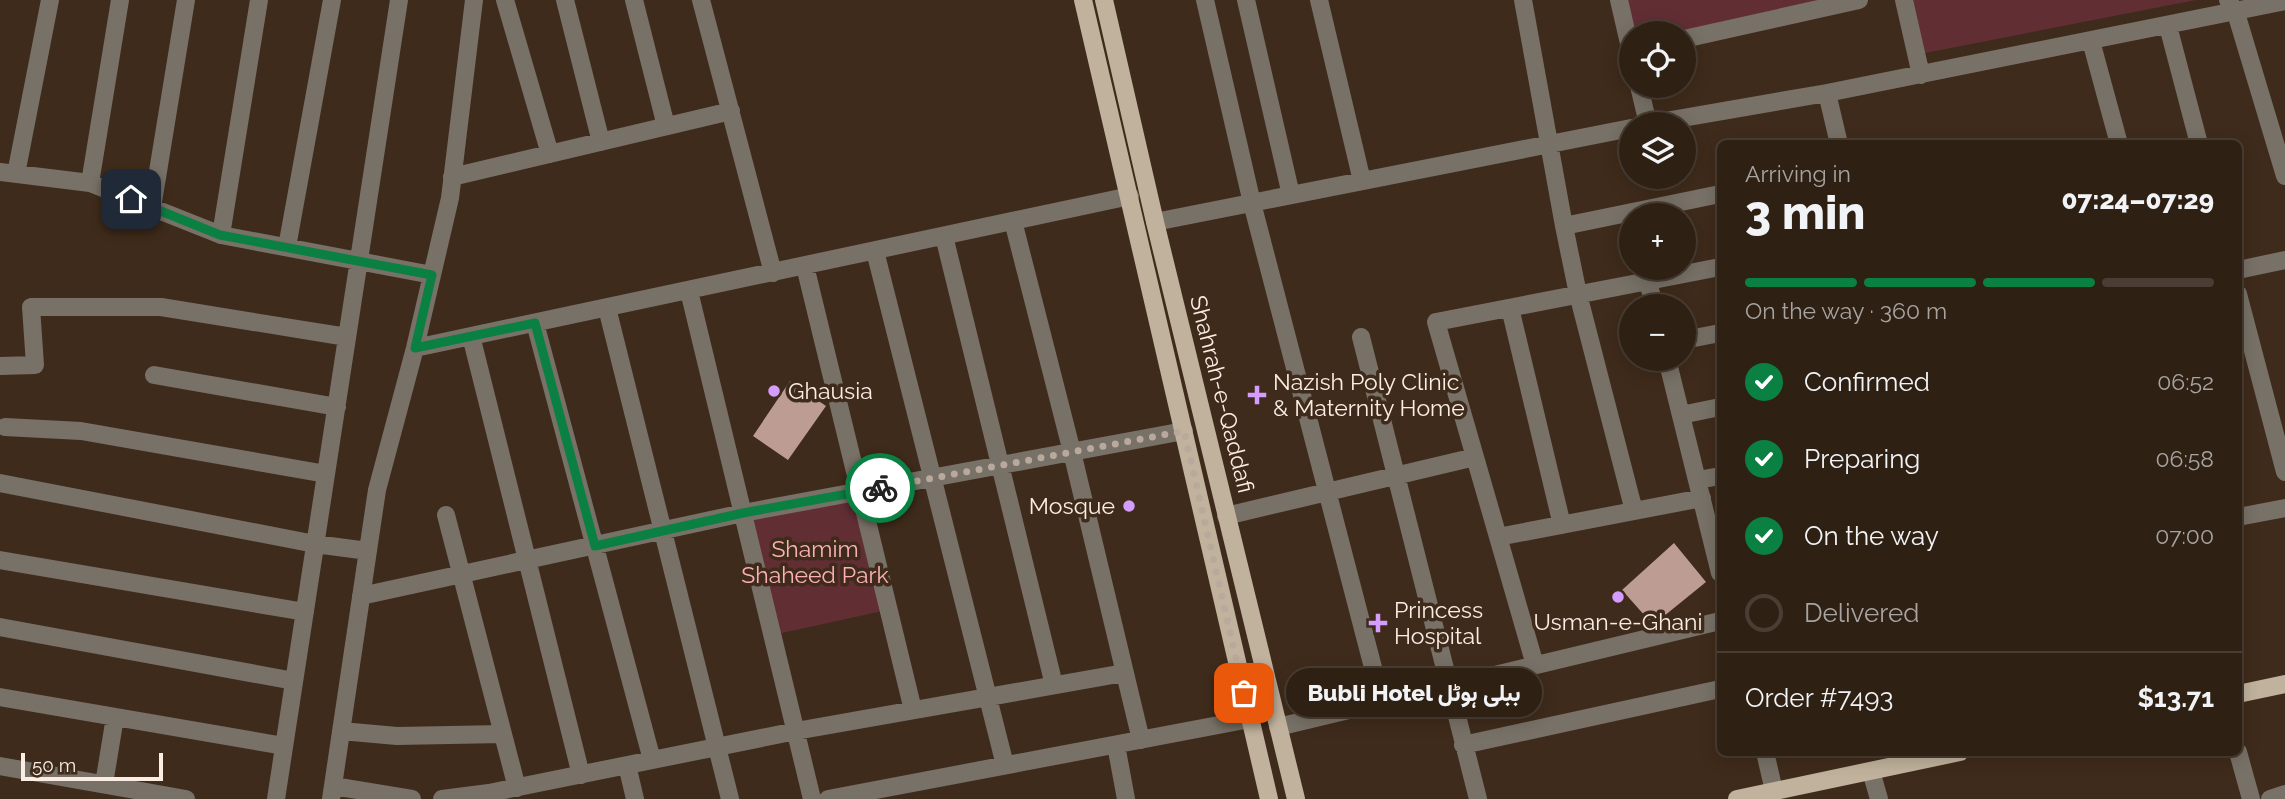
<!DOCTYPE html>
<html lang="en">
<head>
<meta charset="utf-8">
<style>
  body { margin:0; font-family:Raleway,Vazirmatn,sans-serif; background:#3b2d22; color:#f1f3f6; height:100vh; display:flex; flex-direction:column; font-size:26px; white-space:nowrap }
  * { box-sizing:border-box; margin:0 }
  p { font-size:23px; color:#a7a3a0 }
  .icon { flex:none; width:38px; height:38px; fill:none; stroke:currentColor; stroke-width:2; stroke-linecap:round; stroke-linejoin:round }
  .map { position:relative; flex:1; overflow:hidden }
  .sheet { position:absolute; left:1717px; top:140px; width:525px; height:616px; display:flex; flex-direction:column; background:#2f2014; border-radius:10px; box-shadow:0 4px 18px #0003,0 0 0 2px #4a3e34 }
  .sheet>* { flex:none }
  .tools { position:absolute; left:1619px; top:21px; display:grid; gap:14px }
  .tools a { display:grid; place-items:center; width:77px; height:77px; border-radius:50%; background:#2f2014; box-shadow:0 4px 18px #0003,0 0 0 2px #4a3e34; font-size:35px }
  .scale { position:absolute; left:21px; bottom:18px; width:142px; box-sizing:border-box; padding-left:7px; border:4px solid #fbede3; border-top:0; font-size:19px; line-height:24px; white-space:nowrap; color:#fbede3; -webkit-text-stroke:5px #3f2b1b; paint-order:stroke }
  .pin { position:absolute; display:grid; place-items:center; width:60px; height:60px; color:#fff; margin:-30px; border-radius:14px; box-shadow:0 4px 10px #0006 }
  .courier { position:absolute; display:grid; place-items:center; width:70px; height:70px; margin:-35px; border:5px solid #0b8043; border-radius:50%; background:#fff; color:#222; box-shadow:0 2px 9px #0007 }
  .bubble { position:absolute; height:49px; border-radius:24px; background:#2f2014; box-shadow:0 4px 18px #0003,0 0 0 2px #4a3e34; font-size:23px; font-weight:800; line-height:49px; text-align:center }
  .head em { font-style:normal; font-weight:800 }
  .head div { display:flex; flex-direction:column-reverse }
  .head { display:flex; align-items:center; justify-content:space-between; height:119px; padding:0 28px }
  h1 { font-size:46px; font-weight:800; line-height:52px }
  .bar { display:grid; grid-template-columns:repeat(4,1fr); gap:10px 7px; align-content:center; height:84px; padding:0 28px }
  .bar i { height:9px; border-radius:5px; background:#4a3e34 }
  .bar .on { background:#0b8043 }
  .bar p { grid-column:span 4 }
  .line { display:flex; align-items:center; gap:18px; padding:0 28px; border-top:2px solid #4a3e34 }
  .line div { flex:1 }
  ol { padding:0 28px; list-style:none }
  li { display:flex; align-items:center; gap:21px; height:77px }
  li p { margin-inline-start:auto }
  li .icon { padding:7px; border-radius:50%; background:#0b8043; color:#fff; stroke-width:4 }
  li:last-child { color:#a7a3a0 }
  li i { width:38px; height:38px; border:4px solid #4a3e34; border-radius:50% }
  .map>svg:first-child { display:block }
  .green { fill:#612e34 }
  .building { fill:#bc9c93 }
  .lines { fill:none; stroke-linecap:round; stroke-linejoin:round }
  .minor { stroke:#787167; stroke-width:18 }
  .major { stroke:#c0b29c; stroke-width:18 }
  .done { stroke:#b9a99d; stroke-width:7; stroke-dasharray:0 12.6 }
  .route { stroke:#0b8043; stroke-width:9 }
  .poi-dot { fill:#d49cfc; stroke:#3f2b1b; stroke-width:2.5 }
  .labels { text-anchor:middle; stroke-width:7; stroke-linejoin:round; paint-order:stroke }
  .poi-label { font-size:23px; fill:#fbede3; stroke:#3f2b1b; text-anchor:start }
  .street-label { font-size:23px; fill:#fbede3; stroke:#3f2b1b }
  .park-label { font-size:23px; fill:#fcb0b5; stroke:#3f2b1b }
</style>
</head>
<body>
<div class="map">
<svg width="2285" height="799" viewBox="0 0 2285 799">
  <rect width="100%" height="100%" fill="#3f2b1b"/>
  <path class="green" d="M1619,0H1859L1684,33H1631Z
    M1913,0H2196L1925,53Z
    M859,492L887,610L773,635L743,513Z"/>
  <path class="building" d="M790,381L826,406L788,460L753,436Z
    M1674,543L1706,582L1653,625L1622,590Z"/>
  <g class="lines">
    <path class="minor" d="M505,0L550,154
      M565,0L601,142
      M634,0L666,126
      M701,0L773,273
      M1205,0L1252,203L1382,702
      M1246,0L1291,195
      M1319,0L1362,181
      M1523,0L1564,226L1578,294L1634,511
      M1619,0L1631,52
      M1904,0L1921,75
      M2228,0L2236,13L2285,176
      M2168,26L2199,144
      M1684,39L1859,0
      M2091,41L2119,144
      M1639,86L1648,124
      M1827,93L1839,144
      M1648,124L1827,93L2285,1
      M0,172L90,183L221,235L432,275
      M16,174L50,0
      M452,177L731,111
      M90,183L120,0
      M152,208L186,0
      M1013,221L1072,452L1141,740
      M1155,222L1631,128
      M1564,226L1720,194
      M221,235L259,0
      M944,236L1054,685
      M287,247L332,0
      M875,251L1005,765
      M805,266L913,710
      M2238,270L2285,260
      M689,291L812,799
      M2238,294L2285,472
      M1654,306L1648,281L1720,267
      M607,308L730,799
      M1510,308L1562,525
      M535,323L652,760
      M471,336L581,775
      M1361,337L1478,799
      M1684,340L1720,333
      M415,348L1130,196
      M1667,359L1720,573
      M0,366L35,365L31,307H161L347,337
      M154,375L337,407
      M1681,415L1720,407
      M5,427L81,431L326,474
      M1698,480L1720,476
      M0,483L315,544L368,551
      M446,515L517,788
      M1226,516L1475,457
      M2238,517L2285,508
      M1498,537L1702,498
      M0,560L305,612
      M361,596L743,513L1184,431
      M0,627L294,681
      M1535,665L1436,322L1648,281
      M0,697L284,746
      M1278,727L1720,621
      M341,731L397,736L503,734
      M1116,745L1126,799
      M1463,745L1720,689
      M1765,752L1774,791
      M2238,752L2251,799
      M627,765L635,799
      M0,766L186,799
      M1871,771L1879,799
      M104,784L115,717
      M333,786L412,799
      M276,799L399,0
      M331,799L377,490L415,348L450,198L474,0
      M442,799L489,793L796,731L1124,673
      M828,799L1250,719
      M2270,799L2285,794"/>
    <path class="major" d="M1083,0L1269,799
      M1104,0L1155,222L1296,799
      M2238,694L2285,684
      M1737,799L1960,752"/>
  </g>
  <g class="lines">
    <path class="done" d="M880,488L1184,431L1244,693"/>
    <path class="route" d="M131,199L220,235L432,275L415,348L535,323L595,546L743,513L880,488"/>
  </g>
  <g class="poi-dot">
    <circle cx="774" cy="391" r="7"/>
    <path d="M1253.5 384.5h7v7h7v7h-7v7h-7v-7h-7v-7h7z"/>
    <circle cx="1129" cy="506" r="7"/>
    <circle cx="1618" cy="597" r="7"/>
    <path d="M1374.5 612.5h7v7h7v7h-7v7h-7v-7h-7v-7h7z"/>
  </g>
  <g class="labels">
    <g class="poi-label">
      <text x="1273" y="390">Nazish Poly Clinic<tspan x="1273" dy="26">&amp; Maternity Home</tspan></text>
      <text x="788" y="399">Ghausia</text>
      <text x="1115" y="514" text-anchor="end">Mosque</text>
      <text x="1394" y="618">Princess<tspan x="1394" dy="26">Hospital</tspan></text>
      <text x="1618" y="630" text-anchor="middle">Usman-e-Ghani</text>
    </g>
    <g class="street-label">
      <text transform="translate(1222 394) rotate(76)" y="8">Shahrah-e-Qaddafi</text>
    </g>
    <g class="park-label">
      <text x="815" y="557">Shamim<tspan x="815" dy="26">Shaheed Park</tspan></text>
    </g>
  </g>
</svg>
<div class="tools">
<a><svg class="icon" aria-label="locate" viewBox="0 0 24 24"><circle cx="12" cy="12" r="6"/><path d="M12 2v4M12 18v4M2 12h4M18 12h4"/></svg></a>
<a><svg class="icon" aria-label="layers" viewBox="0 0 24 24"><path d="M12 4l9 5-9 5-9-5zM3 14l9 5 9-5"/></svg></a>
<a>+</a>
<a>−</a>
</div>
<div class="scale">50 m</div>
<div class="pin" style="left:1244px;top:693px;background:#ea580c"><svg class="icon" aria-label="bag" viewBox="0 0 24 24"><path d="M5 8h14l-1 12H6zM9 8a3 3 0 0 1 6 0"/></svg></div>
<div class="pin" style="left:131px;top:199px;background:#1f2937"><svg class="icon" aria-label="home" viewBox="0 0 24 24"><path d="M3 11l9-7 9 7M6 9v11h12V9"/></svg></div>
<div class="courier" style="left:880px;top:488px"><svg class="icon" aria-label="bike" viewBox="0 0 24 24"><circle cx="6" cy="16" r="4"/><circle cx="18" cy="16" r="4"/><path d="M6 16l4-8h5l3 8M10 8l3 8H6M13 5h3"/></svg></div>
<div class="bubble" style="left:1286px;top:668px;width:256px">Bubli Hotel ببلی ہوٹل</div>
<section class="sheet">
<div class="head"><div><h1>3 min</h1><p>Arriving in</p></div><em>07:24–07:29</em></div>
<div class="bar"><i class="on"></i><i class="on"></i><i class="on"></i><i></i><p>On the way · 360 m</p></div>
<ol>
<li><svg class="icon" aria-label="check" viewBox="0 0 24 24"><path d="M5 12l5 5 9-10"/></svg>Confirmed<p>06:52</p></li>
<li><svg class="icon" aria-label="check" viewBox="0 0 24 24"><path d="M5 12l5 5 9-10"/></svg>Preparing<p>06:58</p></li>
<li><svg class="icon" aria-label="check" viewBox="0 0 24 24"><path d="M5 12l5 5 9-10"/></svg>On the way<p>07:00</p></li>
<li><i></i>Delivered</li>
</ol>
<div class="line" style="height:91px"><div>Order #7493</div><b>$13.71</b></div>
</section>
</div>
</body>
</html>
